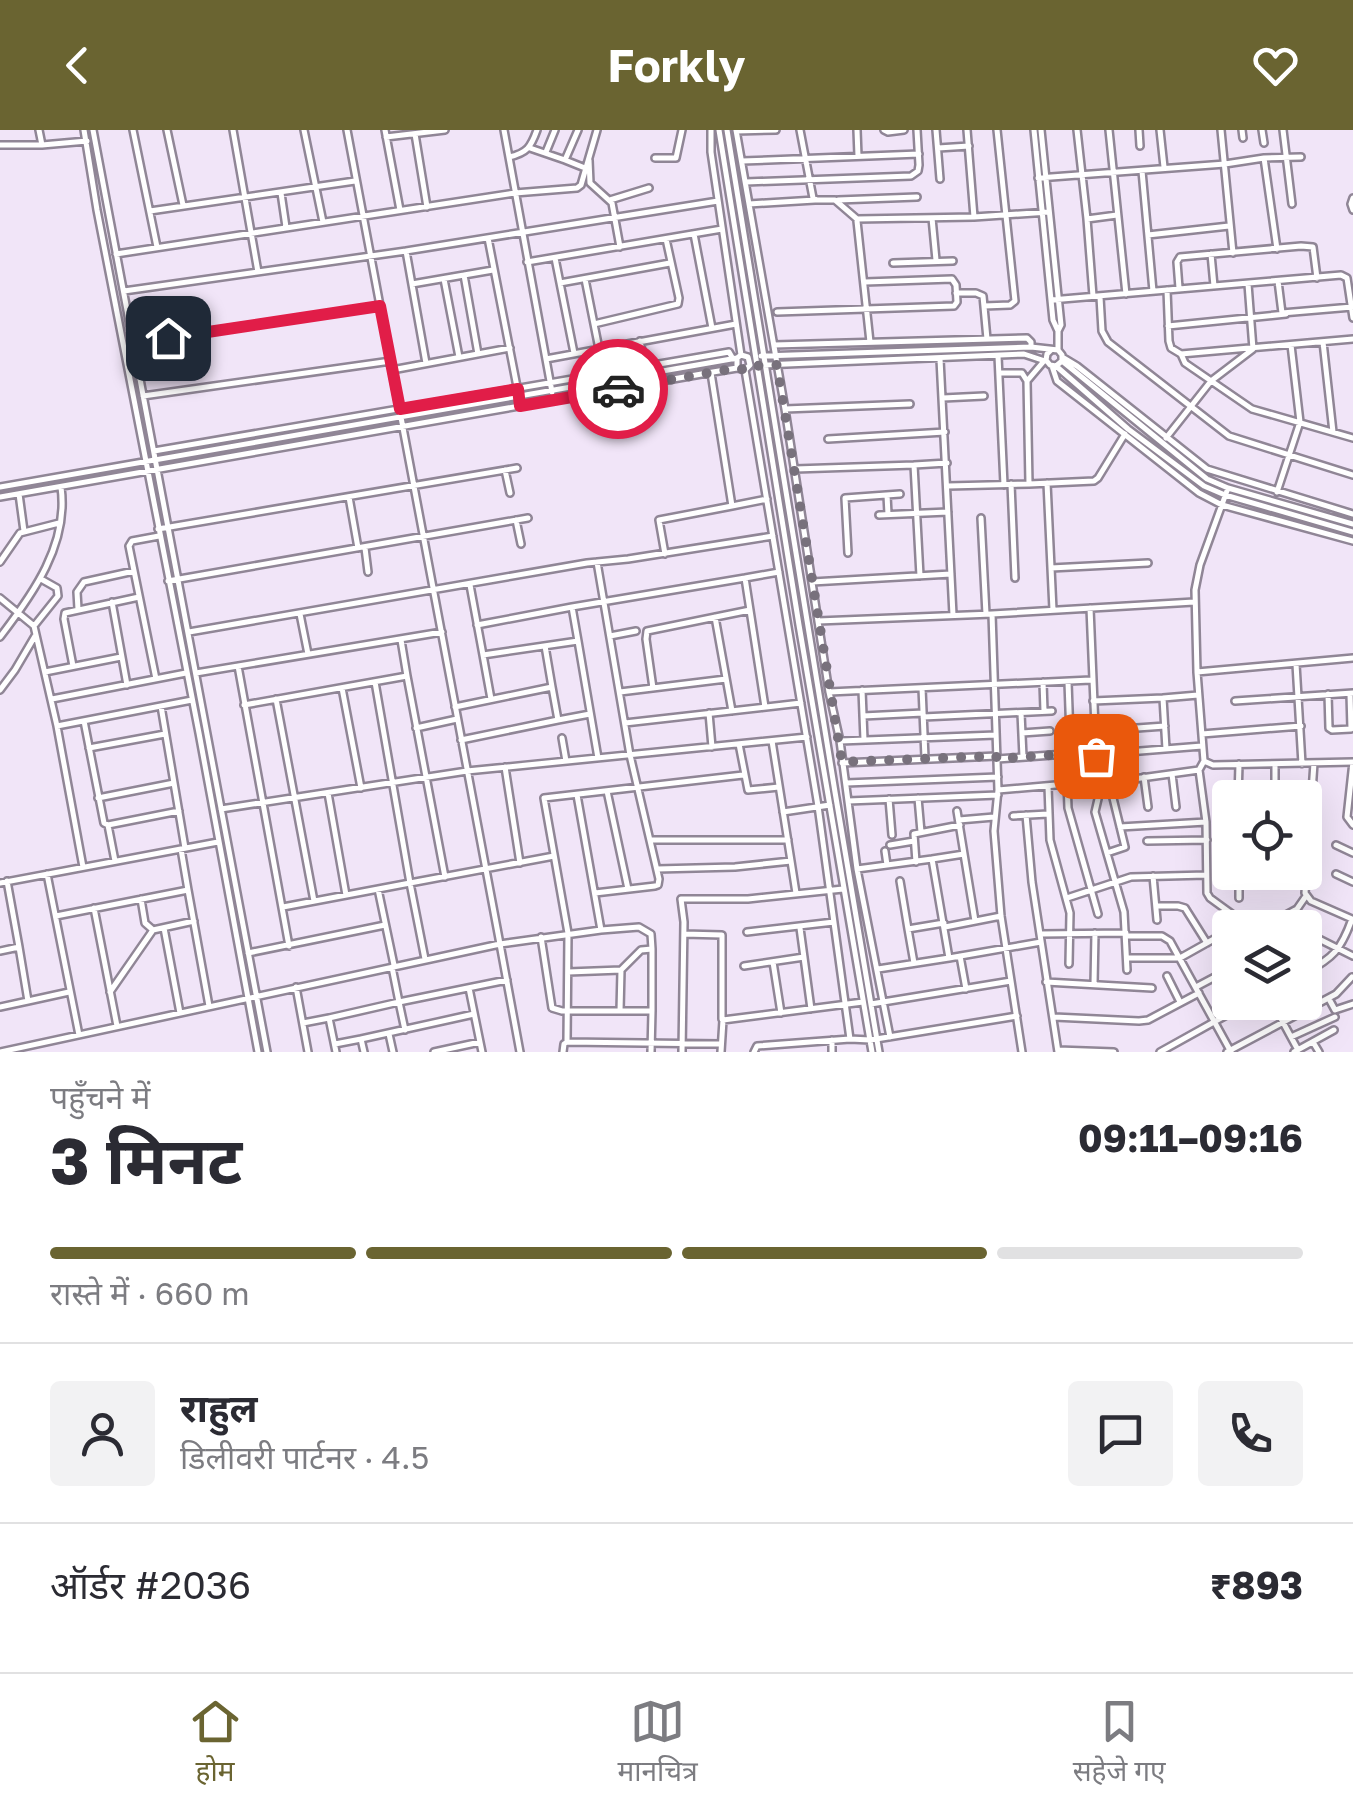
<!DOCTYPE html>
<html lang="hi">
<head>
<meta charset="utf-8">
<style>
  body { margin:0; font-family:"Golos Text","Noto Sans Devanagari",sans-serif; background:#f2f2f3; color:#2b2b33; height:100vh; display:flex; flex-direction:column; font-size:38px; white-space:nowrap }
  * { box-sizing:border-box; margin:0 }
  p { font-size:32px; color:#7c7c81 }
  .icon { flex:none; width:55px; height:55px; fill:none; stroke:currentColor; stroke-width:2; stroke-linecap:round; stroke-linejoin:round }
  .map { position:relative; height:922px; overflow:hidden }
  .side { display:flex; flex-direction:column; background:#fff; flex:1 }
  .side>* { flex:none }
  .fabs { position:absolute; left:1212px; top:650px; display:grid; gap:20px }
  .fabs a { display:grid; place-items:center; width:110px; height:110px; border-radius:10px; background:#fff; box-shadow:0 10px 40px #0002; font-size:50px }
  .pin { position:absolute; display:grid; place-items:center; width:85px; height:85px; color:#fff; margin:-42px; border-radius:20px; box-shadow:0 5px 15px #0006 }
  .courier { position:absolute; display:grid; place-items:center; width:100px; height:100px; margin:-50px; border:8px solid #e11d48; border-radius:50%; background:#fff; color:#222; box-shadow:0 2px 12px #0007 }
  .summary em { font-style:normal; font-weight:700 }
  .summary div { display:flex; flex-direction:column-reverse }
  .summary { display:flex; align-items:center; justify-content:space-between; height:170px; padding:0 50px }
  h1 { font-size:65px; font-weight:700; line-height:75px }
  .bar { display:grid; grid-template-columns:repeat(4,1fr); gap:15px 10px; align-content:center; height:120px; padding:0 50px }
  .bar i { height:12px; border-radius:8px; background:#e1e1e2 }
  .bar .on { background:#6a6431 }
  .bar p { grid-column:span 4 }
  .line { display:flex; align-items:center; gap:25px; padding:0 50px; border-top:2px solid #e1e1e2 }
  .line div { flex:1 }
  .round { display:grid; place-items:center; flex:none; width:105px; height:105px; border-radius:10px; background:#f2f2f3 }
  header { display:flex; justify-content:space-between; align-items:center; height:130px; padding:0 50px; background:#6a6431; color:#fff; font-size:45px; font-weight:700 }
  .dock { display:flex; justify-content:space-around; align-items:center; height:140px; border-top:2px solid #e1e1e2; background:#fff; font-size:28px; color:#7c7c81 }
  .dock a { display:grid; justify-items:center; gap:5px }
  .dock .on { color:#6a6431 }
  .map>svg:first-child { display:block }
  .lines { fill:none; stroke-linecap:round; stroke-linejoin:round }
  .minor-casing { stroke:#908696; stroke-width:10 }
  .minor { stroke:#fff; stroke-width:5 }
  .done { stroke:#78717c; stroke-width:10; stroke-dasharray:0 18 }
  .route { stroke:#e11d48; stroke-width:12 }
</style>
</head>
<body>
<header><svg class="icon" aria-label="back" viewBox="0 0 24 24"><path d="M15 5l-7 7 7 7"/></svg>Forkly<svg class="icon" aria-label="heart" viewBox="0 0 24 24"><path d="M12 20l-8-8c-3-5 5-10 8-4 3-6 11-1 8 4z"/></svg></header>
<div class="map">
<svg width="1353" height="922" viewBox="0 0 1353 922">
  <rect width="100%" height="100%" fill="#f1e5f8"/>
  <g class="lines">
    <g class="minor-casing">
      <path id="minor" d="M39,0L42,15
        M84,0L97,80L199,603L258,922
        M93,0L267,922
        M133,0L157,117
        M167,0L183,75
        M233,0L258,142
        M304,0L323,92
        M385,0L400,80
        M504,0L552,262
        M711,0V22L741,225
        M719,0L799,495L872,922
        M727,0L835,662L879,922
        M736,0L785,279L829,562L840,611L857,739L890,907
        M800,0L813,68L817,70H835L857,89L974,87L1049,82
        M857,0L858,26
        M884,0L888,2L904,0
        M936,0L940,49
        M967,0L974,87
        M1034,0L1053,190L1058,201
        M1041,0L1061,195L1058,201V220
        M1077,0L1087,89
        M1109,0L1126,164
        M1139,0L1140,16
        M1160,0L1164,37
        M1221,0L1233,123
        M1242,0L1243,8
        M1262,0L1264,13
        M1283,0L1292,74
        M736,1L776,0
        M415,4L427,77
        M386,7L445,0
        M0,15H42L87,11
        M530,18L565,30L578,0
        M938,18L969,16
        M546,22L555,0
        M509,27C527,23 531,17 537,0
        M655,28H676L682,0
        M1264,28L1277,119
        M565,30L585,38
        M589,30L590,53L612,73L620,117
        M742,31L919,24
        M1142,41L1153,161
        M1038,48L1225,34L1264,28L1301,27
        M746,52L911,46L918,41L919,35L917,0
        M281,63L286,97
        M1353,68L1351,74L1353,80
        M610,70L649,58
        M838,70L917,67
        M749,74L815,70
        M150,81L355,51
        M932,88L936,130
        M857,91L870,212
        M694,104L712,198
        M1148,105L1229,96
        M488,108L518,262
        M406,121L426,233
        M116,124L515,63L577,58L581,55L597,0
        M1211,124L1214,156
        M555,128L574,223
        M527,132L722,99
        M893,133L953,131
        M464,145L478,224
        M444,149L459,227
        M585,149L599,219
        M1278,151L1282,183L1352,177
        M560,153L670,133
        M412,154L493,140
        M1179,158L1177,132L1180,127L1301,116L1313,117L1317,148
        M1167,160L1169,211L1171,218L1181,224L1353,209
        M124,161L406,121L718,71
        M956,163H976L983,166L987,209
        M1093,166L1087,89L1117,85
        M1100,167L1102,201L1108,212L1229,306L1353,345
        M1051,170L1341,145L1347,148L1353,188
        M984,176L1010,175L1015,171L997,0
        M777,182L954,176L957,172L956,155L952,149L865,152
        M594,194L678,174L679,168L666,109
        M1168,196L1286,184
        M640,211L647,245
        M1323,212L1333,302
        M133,213L380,176
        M774,215L1027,208L1031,212V217
        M1181,224L1185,233L1252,279L1353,308
        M761,226L1031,217L1058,220L1062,225V231L1056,236L1050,235L1046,230L1047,224L1051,220
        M998,226L1004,355
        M1062,227L1077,236L1207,339L1353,384
        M546,229L736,194
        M940,229L953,485
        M1062,231L1207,349L1228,358L1353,394
        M763,235L1024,224L1045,231
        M1052,236L1057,251L1199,363L1222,375L1353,411
        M1056,236L1128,299L1204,356L1225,365L1353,402
        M392,240L510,218
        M745,240L818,676L850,909
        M711,243L732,376L767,369
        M1027,251L1044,231
        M143,266L391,231
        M943,268L984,266
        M785,279L910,274
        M1166,308L1211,251L1253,219L1248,154
        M828,309L945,302
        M154,321L729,222L733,229
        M795,339L914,335
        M505,340L510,363
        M1047,353L1053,480
        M1011,354L1015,448
        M1029,354L1094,351L1098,348L1125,304
        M948,356L1029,354L1027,251L1022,243H999
        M0,357L737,228
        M1228,358L1200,435L1195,460L1197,542L1204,631L1213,635L1353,632L1347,687L1353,695
        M1277,362L1300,292L1291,215
        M19,364L24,401
        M887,365L888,384
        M0,367L713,242L737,238L745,240L750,235L748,227L741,225L737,228V238
        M349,367L358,418
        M879,385L948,382
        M981,388L986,484
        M516,390L521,414
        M158,399L517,338
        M365,418L368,442
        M848,423L845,368L900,364
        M665,424L659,390L732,376
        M0,432L20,403L59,393
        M1051,438L1148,433
        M920,446L914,335L947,333
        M745,448L779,442
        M168,451L528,388
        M812,452L951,444
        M470,455L483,525L578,511L572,477L745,448L765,577
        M0,468L34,496L57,596L83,737
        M112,472L127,555
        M1090,478L1098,669L1095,682L1124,782L1127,840
        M78,479L77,462L84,452L134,441
        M300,484L308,524
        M992,484L998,660L994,701L1001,786L1022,922
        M715,487L732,581
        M818,491L992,484L1194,472
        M477,495L572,477
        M34,496L58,466L57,458L41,449
        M189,502L587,433L628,429L773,406
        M610,506L636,501
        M0,507C33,464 69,414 61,357
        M578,511L598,628
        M545,516L552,557
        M483,525L491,569
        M1296,534L1302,634
        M73,536L64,489L65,483L139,467
        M238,536L289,816
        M45,542L121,527
        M1197,542L1353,528
        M196,543L442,502
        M407,546L445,747
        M156,549L129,416L132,411L159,406
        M375,552L410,753L554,726
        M1043,552L1044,581
        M1068,552L1070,607L1066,624L1068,678L1098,784
        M342,558L361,658
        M653,558L646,509L647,501L750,480
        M922,558L925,628
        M0,560L15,540L35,506
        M862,560L864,610
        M620,562L726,549
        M829,562L1091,550
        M1328,564L1329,598L1332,600L1351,599L1350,564
        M52,569L186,543
        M276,569L314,771
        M1093,571L1163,568
        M1235,571L1353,563
        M244,575L407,546L401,510
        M161,576L185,718
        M455,577L552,557L558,590L590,584
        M709,583L712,617
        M1021,583L1023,627
        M863,586L923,583
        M923,587L1052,581
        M84,591L104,693L108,695L179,681
        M625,593L801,573
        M57,596L192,570
        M416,598L457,589
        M1095,601L1165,596
        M1022,603L1050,601
        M1202,604L1301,596
        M562,608L566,631
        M461,610L558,590
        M772,611L791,731
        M840,611L996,605
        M739,614L748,660L779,657
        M89,618L165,604
        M1166,619L1163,568L1198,565
        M1066,627L1202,616
        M997,629L1066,624
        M1204,631L1199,640L1206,692L1207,763L1210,768L1232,784L1242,798
        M842,633L997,626
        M505,637L520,733
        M1172,644L1176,677
        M1144,647L1148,677
        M846,653L998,647
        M1048,656L1050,710L1070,783L1069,834
        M998,660L1067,654
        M607,661L628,759
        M328,663L346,765
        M577,665L601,800
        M98,668L174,653
        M918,668L921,702
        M1238,668L1239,634
        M1275,668V634
        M889,669L892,705
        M848,671L998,665
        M221,679L467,641L807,607
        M957,681L964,724
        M783,682L830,675
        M1026,685L1032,752L1058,922
        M1013,686L1048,684
        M959,690L994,687
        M108,695L115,731
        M1120,697L1206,692
        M650,710H788
        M1147,711L1207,710
        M890,715L914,711
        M1336,715L1353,723
        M885,721L887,735
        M1107,723L1125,717L1112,664V652L1199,640
        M932,729L964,724L975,791
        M916,732L914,704L960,695
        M657,739L735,737L791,731L796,763
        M857,739L932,729L949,828L1041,812
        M47,744L79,905
        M1336,744L1353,752
        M1153,746L1157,790
        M900,751L908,799L944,793
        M0,753L218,712
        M378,759L394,835
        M188,760L209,876
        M595,763L655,756L658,755L659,749L630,625L597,432
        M1067,768L1131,747L1206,745
        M1239,768V742
        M141,769L145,793L153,800L194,791
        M1156,776H1178L1185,778L1207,813
        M283,777L410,753L425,829
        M94,778L117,896
        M56,786L188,760L181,719
        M945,797L1001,786
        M164,798L180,883
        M800,798L811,879
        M1262,798L1297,779L1306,766
        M908,799L914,833
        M747,802L834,792
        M1305,802L1353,826
        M684,804L722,805V889
        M1040,804L1126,803
        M1127,806H1162L1170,811L1231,922
        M541,807L552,878L562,881H652L651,922
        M652,819V881
        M0,821L19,817L7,751
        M248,823L385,795
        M960,826L966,859
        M1127,828H1180L1230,800
        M773,832L781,883
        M744,836L804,827
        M878,839L949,828
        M1305,843C1333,828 1341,820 1352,789L1311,771L1305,763L1314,633
        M1167,846L1180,872
        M1046,852L1152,858
        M1094,854L1095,803
        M296,857L308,922
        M1196,857L1230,839
        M469,858L482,922
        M110,862L153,800
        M1329,869L1335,880L1353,874
        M28,871L69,862
        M1272,872L1298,920
        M871,874L1011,851
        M0,877L28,871L19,817
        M620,881L621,840
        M1054,887L1139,891L1148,890L1199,863
        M329,888L399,872L392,837
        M303,893L329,888L336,922
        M405,900L399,872L507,850
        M389,904L393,922
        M1291,907L1335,887
        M361,909L474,884
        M832,910V922
        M567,912L568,803L544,668L743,645
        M1313,912L1319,922
        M335,914L361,909L364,922
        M1058,920L1114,922
        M0,922L500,814L347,0
        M434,922L480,912
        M520,922L500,814L601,800L639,797L651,804L652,819L641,820L621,840L568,842
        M563,922L564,914L567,912L721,914
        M682,922L684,792L681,769H748L843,759
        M721,922L723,890L863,872
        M754,922L757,916L850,909L870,910L1017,886
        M1160,922L1250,872
        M1227,922L1336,864L1352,847
        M1294,922L1334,900"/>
    </g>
    <use href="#minor" class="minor"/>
  </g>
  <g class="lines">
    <path class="done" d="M618,259L737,238L745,240L750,236L777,235L842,632L996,626L997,629L1066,624V627L1096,626"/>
    <path class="route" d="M168,208L380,176L400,279L518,259L520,276L618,259"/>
  </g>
</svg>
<div class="fabs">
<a><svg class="icon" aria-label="locate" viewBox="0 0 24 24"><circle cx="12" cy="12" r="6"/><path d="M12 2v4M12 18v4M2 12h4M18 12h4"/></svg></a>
<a><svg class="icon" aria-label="layers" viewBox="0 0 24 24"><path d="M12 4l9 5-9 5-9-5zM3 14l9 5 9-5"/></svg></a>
</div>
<div class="pin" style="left:1096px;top:626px;background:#ea580c"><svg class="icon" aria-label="bag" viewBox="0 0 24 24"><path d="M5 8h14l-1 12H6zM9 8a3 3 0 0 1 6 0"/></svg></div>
<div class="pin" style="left:168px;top:208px;background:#1f2937"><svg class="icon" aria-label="home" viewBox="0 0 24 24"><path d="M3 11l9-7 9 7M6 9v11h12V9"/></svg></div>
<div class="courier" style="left:618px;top:259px"><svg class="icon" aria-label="car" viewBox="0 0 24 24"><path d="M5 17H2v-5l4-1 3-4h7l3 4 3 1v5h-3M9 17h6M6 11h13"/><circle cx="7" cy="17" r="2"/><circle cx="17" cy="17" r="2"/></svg></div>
</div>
<section class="side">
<div class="summary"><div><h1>3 मिनट</h1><p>पहुँचने में</p></div><em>09:11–09:16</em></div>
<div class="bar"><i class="on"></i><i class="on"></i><i class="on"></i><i></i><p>रास्ते में · 660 m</p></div>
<div class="line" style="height:180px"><a class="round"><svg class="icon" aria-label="person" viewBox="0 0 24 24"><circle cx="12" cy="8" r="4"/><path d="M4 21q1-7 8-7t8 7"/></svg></a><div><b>राहुल</b><p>डिलीवरी पार्टनर · 4.5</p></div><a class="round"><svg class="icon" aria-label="chat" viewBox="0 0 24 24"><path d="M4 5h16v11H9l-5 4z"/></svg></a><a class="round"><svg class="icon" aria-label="phone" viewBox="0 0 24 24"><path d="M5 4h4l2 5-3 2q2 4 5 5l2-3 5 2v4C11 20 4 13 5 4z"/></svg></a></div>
<div class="line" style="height:130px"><div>ऑर्डर #2036</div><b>₹893</b></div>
</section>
<nav class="dock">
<a class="on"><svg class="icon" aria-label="home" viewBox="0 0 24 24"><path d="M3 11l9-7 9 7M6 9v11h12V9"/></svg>होम</a>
<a><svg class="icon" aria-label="map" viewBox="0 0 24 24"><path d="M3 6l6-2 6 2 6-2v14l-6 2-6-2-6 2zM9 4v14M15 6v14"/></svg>मानचित्र</a>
<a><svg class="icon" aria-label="saved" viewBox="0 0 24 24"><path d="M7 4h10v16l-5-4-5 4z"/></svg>सहेजे गए</a>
</nav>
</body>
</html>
